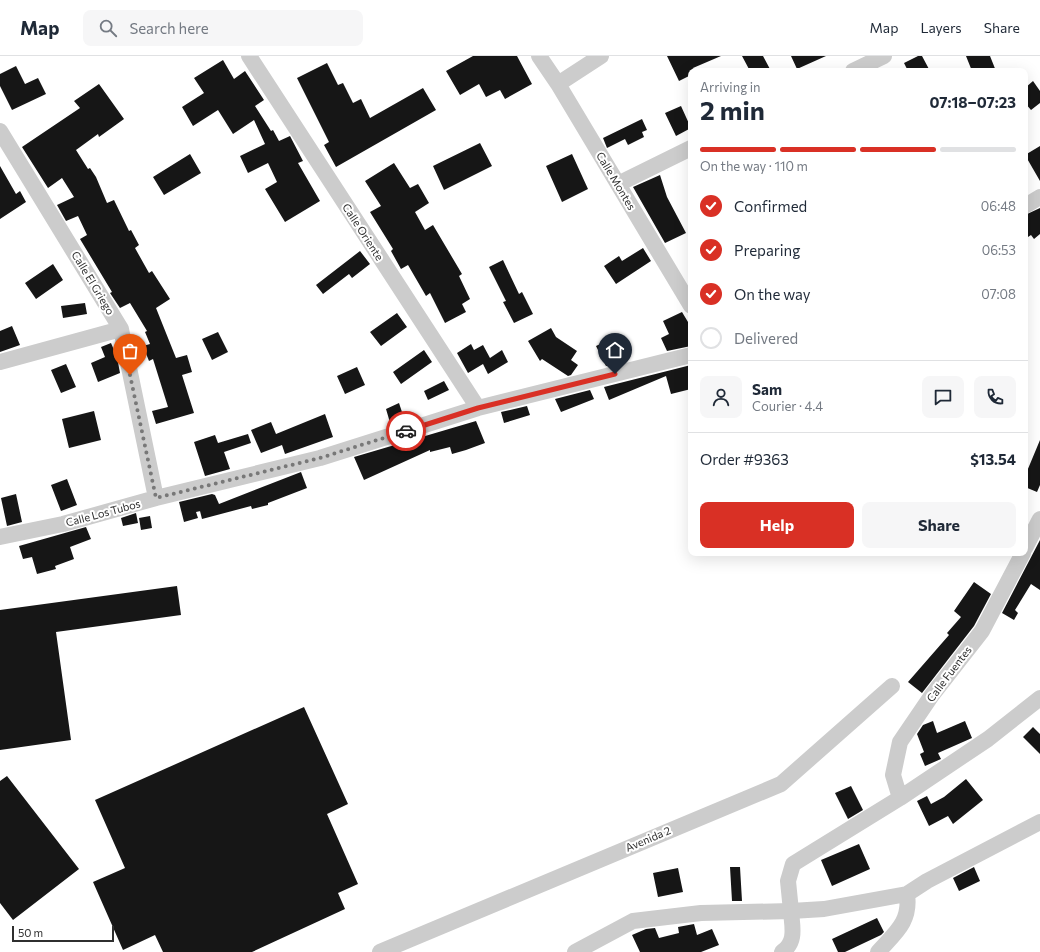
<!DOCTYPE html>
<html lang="en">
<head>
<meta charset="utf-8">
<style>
  body { margin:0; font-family:Commissioner,sans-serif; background:#f6f6f7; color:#1f2937; height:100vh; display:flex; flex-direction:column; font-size:15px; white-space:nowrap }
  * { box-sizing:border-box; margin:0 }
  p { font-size:13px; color:#747a83 }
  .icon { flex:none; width:22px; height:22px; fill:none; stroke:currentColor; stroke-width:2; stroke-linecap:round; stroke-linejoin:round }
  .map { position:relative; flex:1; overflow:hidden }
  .sheet { position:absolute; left:688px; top:12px; width:340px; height:488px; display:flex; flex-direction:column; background:#fff; border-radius:8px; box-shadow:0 4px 16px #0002 }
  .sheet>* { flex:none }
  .scale { position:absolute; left:12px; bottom:10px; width:102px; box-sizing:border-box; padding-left:4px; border:2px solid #2f2f2f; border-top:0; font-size:11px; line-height:14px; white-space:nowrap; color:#2f2f2f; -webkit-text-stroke:3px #fff; paint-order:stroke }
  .pin { position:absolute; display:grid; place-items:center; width:34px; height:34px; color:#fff; margin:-41px -17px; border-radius:50% 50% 50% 0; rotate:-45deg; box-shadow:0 0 4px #0007 }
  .pin .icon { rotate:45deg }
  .courier { position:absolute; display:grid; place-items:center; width:40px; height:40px; margin:-20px; border:3px solid #d93025; border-radius:50%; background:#fff; color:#222; box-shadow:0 1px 5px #0007 }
  .overview em { font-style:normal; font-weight:700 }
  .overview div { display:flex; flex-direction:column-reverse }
  .overview { display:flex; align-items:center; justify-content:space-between; height:68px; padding:0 12px }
  h1 { font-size:26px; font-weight:700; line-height:30px }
  .bar { display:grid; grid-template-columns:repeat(4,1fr); gap:6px 4px; align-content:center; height:48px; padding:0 12px }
  .bar i { height:5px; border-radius:3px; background:#e0e1e3 }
  .bar .selected { background:#d93025 }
  .bar p { grid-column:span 4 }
  .line { display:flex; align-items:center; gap:10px; padding:0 12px; border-top:1px solid #e0e1e3 }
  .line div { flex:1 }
  .round { display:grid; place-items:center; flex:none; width:42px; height:42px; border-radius:8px; background:#f6f6f7 }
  ol { padding:0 12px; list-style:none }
  li { display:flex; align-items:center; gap:12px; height:44px }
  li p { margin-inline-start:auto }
  li .icon { padding:4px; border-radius:50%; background:#d93025; color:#fff; stroke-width:4 }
  li:last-child { color:#747a83 }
  li i { width:22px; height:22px; border:2px solid #e0e1e3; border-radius:50% }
  .primary-button { display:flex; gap:8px; margin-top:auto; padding:8px 12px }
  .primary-button a { flex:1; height:46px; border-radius:8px; background:#d93025; color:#fff; font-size:16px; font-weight:700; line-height:46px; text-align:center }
  .primary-button a+a { background:#f6f6f7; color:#1f2937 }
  header { display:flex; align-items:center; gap:24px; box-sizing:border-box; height:56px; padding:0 20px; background:#fff; border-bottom:1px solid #e0e1e3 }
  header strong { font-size:19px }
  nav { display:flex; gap:22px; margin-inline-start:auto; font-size:14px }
  .search { width:280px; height:36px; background:#f6f6f7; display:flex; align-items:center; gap:10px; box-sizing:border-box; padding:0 14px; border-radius:8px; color:#747a83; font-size:15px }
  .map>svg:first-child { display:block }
  .building { fill:#161616 }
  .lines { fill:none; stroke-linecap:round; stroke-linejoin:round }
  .street { stroke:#ccc; stroke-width:16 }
  .done { stroke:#787878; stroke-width:4; stroke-dasharray:0 7.2 }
  .route { stroke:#d93025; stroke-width:5 }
  .labels { text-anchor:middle; stroke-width:4; stroke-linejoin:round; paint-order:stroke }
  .street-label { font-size:11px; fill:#2f2f2f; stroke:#fff }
</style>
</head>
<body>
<header>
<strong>Map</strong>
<div class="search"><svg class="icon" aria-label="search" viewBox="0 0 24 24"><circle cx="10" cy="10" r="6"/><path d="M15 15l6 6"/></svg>Search here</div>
<nav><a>Map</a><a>Layers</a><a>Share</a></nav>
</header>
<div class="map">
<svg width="1040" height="896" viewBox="0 0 1040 896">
  <rect width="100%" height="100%" fill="#fff"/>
  <path class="building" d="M473,0H517L532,28L505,43L500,34L486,41L479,28L460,39L446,15Z
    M667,0H721L693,12L695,15H691V19L679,25Z
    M742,0H763L771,15H750Z
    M791,0H826L797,13Z
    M918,0H922L930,15H908L904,7Z
    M966,0H990L996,15H972Z
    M223,4L234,23L245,15L264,44L255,50L271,75L273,74L279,85L290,80L303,105L298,107L320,145L285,166L265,133L277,126L268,107L248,117L240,100L265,88L254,64L233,78L218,54L193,70L182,51L204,37L194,22Z
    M327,7L338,29L343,27L353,47L361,43L370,62L423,32L436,54L336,111L324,89L329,86L297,22Z
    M16,10L25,28L38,22L46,38L12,54L0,30V18Z
    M1033,25L1040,35V47L1031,54L1025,47V32Z
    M99,28L124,63L99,81L98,78L76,94L88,113L90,112L96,121L107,147L114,144L129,175L131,174L139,189L135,192L149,217L152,215L170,243L156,252L176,302L187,299L192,316L182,319L194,357L156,368L152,355L168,351L153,303L149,305L143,290L150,288L145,276L147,275L130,247L120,252L110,237L112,236L80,183L87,179L78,160L66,165L57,149L74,141L62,122L48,132L22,91L80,52L74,45Z
    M681,50L691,72L676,80L665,57Z
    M642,63L647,74L642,76L644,81L628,89L625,83L607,92L603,82Z
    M480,87L492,110L444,134L433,110Z
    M1040,90V125L1025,99Z
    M190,98L201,117L164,139L153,121Z
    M572,98L588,133L562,146L546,110Z
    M394,107L410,132L418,128L429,147L415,156L425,174L433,169L462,218L459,220L470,243L462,248L466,256L445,267L430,237L426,240L408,209L401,213L391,195L393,193L370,156L381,150L365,125Z
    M0,110L16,138L20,135L26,146L0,163Z
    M660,119L667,141L686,177L665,187L633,131Z
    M1040,152V178L1034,183L1031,179L1025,183V159Z
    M643,192L651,205L616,228L604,210L619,200L622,205Z
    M360,195L370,208L352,222L349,218L323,238L316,229Z
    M503,204L519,238L522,236L533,258L514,267L503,246L506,245L489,211Z
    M53,208L63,224L36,243L25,227Z
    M85,247L87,258L63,262L61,250Z
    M682,256L691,271V290L667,295L661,282L669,278L663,265Z
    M397,257L407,271L381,290L370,276Z
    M12,270L20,289L0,296V275Z
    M551,272L556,281L577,295L571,304L578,309L571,319L568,320L542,303L540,305L528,285Z
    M218,276L228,296L212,304L202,283Z
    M611,283L623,306L606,310L596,290Z
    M111,287L117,301L120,317L98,326L91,307L105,301L101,291Z
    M471,288L474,294L483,289L490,302L502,294L508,306L488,318L483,308L468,317L457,297Z
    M424,294L432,306L401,328L393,316Z
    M66,308L76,331L61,337L51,314Z
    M691,309V333L671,338L666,320L609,344L604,331Z
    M357,311L365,329L345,338L337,320Z
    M444,325L449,334L428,344L424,335Z
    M590,334L594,343L561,356L555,343Z
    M399,347L405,365L391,370L386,353Z
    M527,350L530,359L504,367L501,356Z
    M94,355L101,384L69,392L62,363Z
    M325,358L333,381L285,398L282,389L261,397L251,374L271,366L276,378Z
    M476,365L485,387L466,394L452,398L450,391L430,396V394L364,424L354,401Z
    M248,378L251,387L224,396L230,413L205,420L194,386L215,379L218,387Z
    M1040,384V429L1037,436L1025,431V420Z
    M301,416L307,432L268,447V449L252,453L251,450L202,463L200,455L205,454L196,456L198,462L184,466L179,446L212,438L215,439L219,448Z
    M67,423L77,449L61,455L51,429Z
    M16,438L22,466L7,470L1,442Z
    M136,457L138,467L123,470L121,462Z
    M150,460L152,472L141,474L139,462Z
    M86,471L91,483L70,491L74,503L55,510L56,513L37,518L32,501L23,503L19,490Z
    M1040,484V534L1031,528L1015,554L1018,557L1014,564L1002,557Z
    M974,526L991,538L974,570L922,637L908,626L949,579L947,577L961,561L954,555Z
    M177,530L181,559L56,576L71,684L0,694V554Z
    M304,651L348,748L327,758L358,828L338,837L345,853L252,896H163L155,879L123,894L93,826L125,812L95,744Z
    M933,665L937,677L965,665L972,682L938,697L941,703L925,710L920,698L924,696L917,678L923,669Z
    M1033,671L1040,678V698L1023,681Z
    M7,720L79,813L13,864L0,847V725Z
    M966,723L983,744L953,768L948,760L929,770L917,745L927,740L931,748L944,741Z
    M851,730L863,754L848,763L835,737Z
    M859,788L870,813L832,830L821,804Z
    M730,811H740L742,845H732Z
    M974,811L980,825L959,835L953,822Z
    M678,812L683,836L658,841L653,817Z
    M877,862L884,876L881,879L845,896H838L832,883Z
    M694,868L697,879L712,873L719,889L701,896H640L632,879L646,873L655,872L659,882L679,877L678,871Z"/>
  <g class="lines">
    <path class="street" d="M249,0L478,352
      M539,0L558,28L691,250
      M853,15L884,0
      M558,28L601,0
      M0,75L121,273L156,442
      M618,128L691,92
      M1025,150L1040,141
      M0,306L121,273
      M0,481L63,468L156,442L320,402L478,352L691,299
      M1025,492L1040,463
      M1040,642L988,683L900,742L793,808L788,825L791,855L824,853L907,838L927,825L1040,766
      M900,742L893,719L900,686L932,639L982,575L1023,497
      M380,896L781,728L892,630
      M575,896L633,865L701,857L791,855C792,870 797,886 782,896
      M878,896C895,877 911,866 907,838"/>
  </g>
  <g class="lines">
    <path class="done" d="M130,319L156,442L320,402L406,375"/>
    <path class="route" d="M406,375L478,352L615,318"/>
  </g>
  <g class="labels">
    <g class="street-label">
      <text transform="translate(616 125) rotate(59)" y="4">Calle Montes</text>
      <text transform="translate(363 176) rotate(57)" y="4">Calle Oriente</text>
      <text transform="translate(93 227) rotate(59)" y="4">Calle El Griego</text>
      <text transform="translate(103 457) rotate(-15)" y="4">Calle Los Tubos</text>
      <text transform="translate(949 618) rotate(-53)" y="4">Calle Fuentes</text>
      <text transform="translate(648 783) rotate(-23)" y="4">Avenida 2</text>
    </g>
  </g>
</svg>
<div class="scale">50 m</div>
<div class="pin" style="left:130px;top:319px;background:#ea580c"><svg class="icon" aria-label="bag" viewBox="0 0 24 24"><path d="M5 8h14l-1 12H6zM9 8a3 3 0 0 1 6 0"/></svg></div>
<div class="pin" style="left:615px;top:318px;background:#1f2937"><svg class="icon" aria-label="home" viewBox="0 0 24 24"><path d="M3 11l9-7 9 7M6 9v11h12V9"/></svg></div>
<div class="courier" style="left:406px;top:375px"><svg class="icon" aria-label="car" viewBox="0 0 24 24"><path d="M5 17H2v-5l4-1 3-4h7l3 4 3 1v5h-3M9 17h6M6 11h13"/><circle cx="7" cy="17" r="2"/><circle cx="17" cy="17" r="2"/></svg></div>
<section class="sheet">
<div class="overview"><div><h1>2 min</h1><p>Arriving in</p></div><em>07:18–07:23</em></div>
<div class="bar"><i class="selected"></i><i class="selected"></i><i class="selected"></i><i></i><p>On the way · 110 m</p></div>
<ol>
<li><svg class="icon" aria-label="check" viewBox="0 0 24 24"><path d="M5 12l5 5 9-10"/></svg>Confirmed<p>06:48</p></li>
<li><svg class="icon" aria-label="check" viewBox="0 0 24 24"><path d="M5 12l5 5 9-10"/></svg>Preparing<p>06:53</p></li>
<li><svg class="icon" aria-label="check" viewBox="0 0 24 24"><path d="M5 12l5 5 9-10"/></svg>On the way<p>07:08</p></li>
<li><i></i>Delivered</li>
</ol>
<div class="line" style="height:72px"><a class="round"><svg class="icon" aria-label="person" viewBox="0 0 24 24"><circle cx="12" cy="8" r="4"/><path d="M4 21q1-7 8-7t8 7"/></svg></a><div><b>Sam</b><p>Courier · 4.4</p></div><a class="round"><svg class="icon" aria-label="chat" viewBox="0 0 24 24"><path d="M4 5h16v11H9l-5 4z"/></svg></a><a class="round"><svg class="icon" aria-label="phone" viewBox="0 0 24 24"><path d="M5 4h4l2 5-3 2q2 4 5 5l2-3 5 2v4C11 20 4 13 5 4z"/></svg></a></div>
<div class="line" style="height:52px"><div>Order #9363</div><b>$13.54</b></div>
<div class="primary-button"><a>Help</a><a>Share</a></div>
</section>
</div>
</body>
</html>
